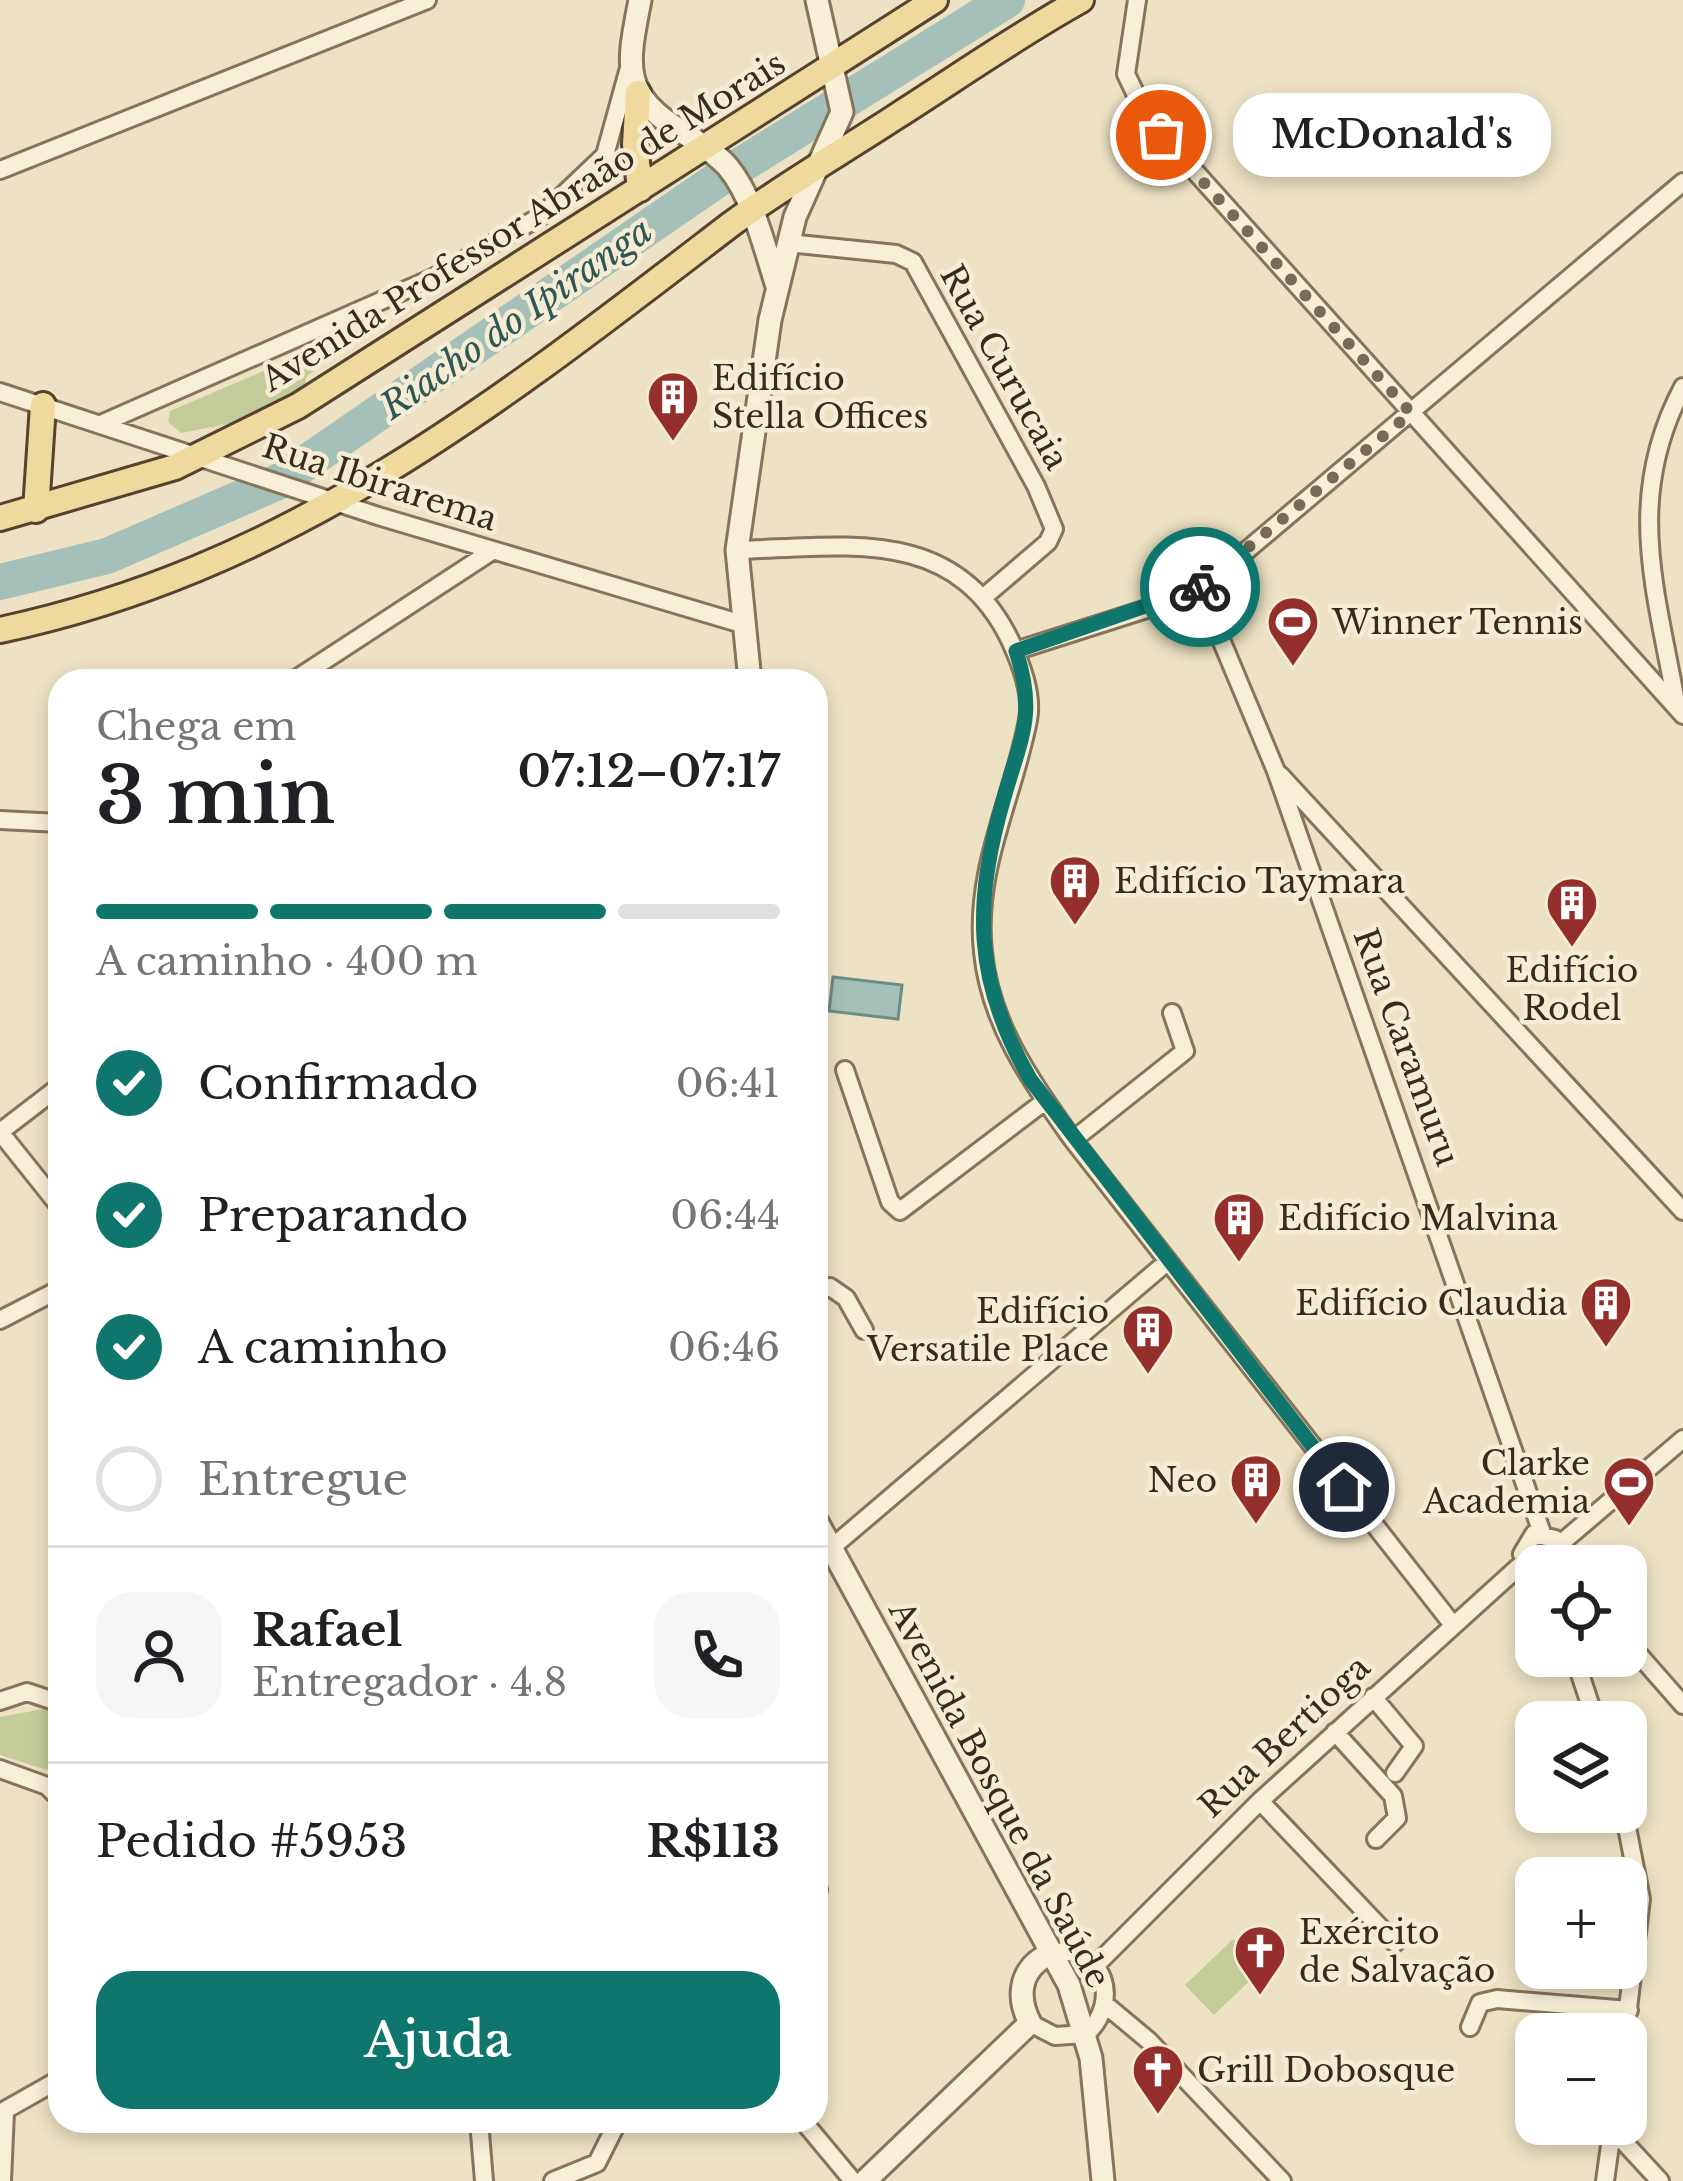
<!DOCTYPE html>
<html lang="pt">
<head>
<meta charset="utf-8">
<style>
  body { margin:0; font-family:"Libre Baskerville",serif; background:#f6f6f6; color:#202124; height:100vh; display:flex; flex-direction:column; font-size:45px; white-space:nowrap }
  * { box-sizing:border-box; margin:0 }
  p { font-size:39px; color:#757577 }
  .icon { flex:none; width:66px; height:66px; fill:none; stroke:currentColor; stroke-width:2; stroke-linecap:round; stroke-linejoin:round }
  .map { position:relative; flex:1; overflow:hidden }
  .side { position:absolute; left:48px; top:669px; width:780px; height:1464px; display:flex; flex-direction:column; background:#fff; border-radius:36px; box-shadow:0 6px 18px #0003 }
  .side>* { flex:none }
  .controls { position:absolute; left:1515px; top:1545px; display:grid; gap:24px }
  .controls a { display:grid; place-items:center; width:132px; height:132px; border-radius:24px; background:#fff; box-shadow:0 6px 18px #0003; font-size:60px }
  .pin { position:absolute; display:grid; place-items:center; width:102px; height:102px; color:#fff; margin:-51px; border:6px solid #fff; border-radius:50%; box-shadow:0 3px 12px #0007 }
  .courier { position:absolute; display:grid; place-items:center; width:120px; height:120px; margin:-60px; border:9px solid #0f766e; border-radius:50%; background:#fff; color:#222; box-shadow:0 3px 15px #0007 }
  .bubble { position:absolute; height:84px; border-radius:36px; background:#fff; box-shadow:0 6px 18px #0003; font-size:39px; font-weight:600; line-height:84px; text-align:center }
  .head em { font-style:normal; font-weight:600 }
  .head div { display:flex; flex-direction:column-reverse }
  .head { display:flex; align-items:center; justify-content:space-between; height:204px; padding:0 48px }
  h1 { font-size:78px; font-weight:600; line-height:90px }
  .bar { display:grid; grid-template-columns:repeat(4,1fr); gap:18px 12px; align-content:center; height:144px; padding:0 48px }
  .bar i { height:15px; border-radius:9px; background:#e0e0e0 }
  .bar .on { background:#0f766e }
  .bar p { grid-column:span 4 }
  .line { display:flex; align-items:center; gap:30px; padding:0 48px; border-top:3px solid #e0e0e0 }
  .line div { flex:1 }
  .round { display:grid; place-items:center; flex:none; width:126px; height:126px; border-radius:36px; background:#f6f6f6 }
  ol { padding:0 48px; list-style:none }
  li { display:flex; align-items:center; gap:36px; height:132px }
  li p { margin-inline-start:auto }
  li .icon { padding:12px; border-radius:50%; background:#0f766e; color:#fff; stroke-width:4 }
  li:last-child { color:#757577 }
  li i { width:66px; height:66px; border:6px solid #e0e0e0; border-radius:50% }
  .action { display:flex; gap:24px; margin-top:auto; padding:24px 48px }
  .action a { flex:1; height:138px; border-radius:36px; background:#0f766e; color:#fff; font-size:48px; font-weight:600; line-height:138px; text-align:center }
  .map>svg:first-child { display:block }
  .green { fill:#c3cb98 }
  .water { fill:#a5c0b9; stroke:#6c8e87; stroke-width:3 }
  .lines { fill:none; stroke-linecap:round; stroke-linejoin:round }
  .river { stroke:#a5c0b9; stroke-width:36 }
  .minor-casing { stroke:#87745a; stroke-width:22 }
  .tertiary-casing { stroke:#87745a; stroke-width:27 }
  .primary-casing { stroke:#55422f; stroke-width:30 }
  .minor { stroke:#f8efd7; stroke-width:16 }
  .tertiary { stroke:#f8efd7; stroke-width:21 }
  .primary { stroke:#f0d99c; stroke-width:24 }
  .done { stroke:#776b58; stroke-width:12; stroke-dasharray:0 21.6 }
  .route { stroke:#0f766e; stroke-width:15 }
  .labels { text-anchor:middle; stroke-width:9; stroke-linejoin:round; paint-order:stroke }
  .street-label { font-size:33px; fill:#372b1e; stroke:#f5ecd3 }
  .poi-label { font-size:33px; fill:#372b1e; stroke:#f5ecd3; text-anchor:start }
  .water-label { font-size:36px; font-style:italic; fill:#2e5756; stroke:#f5ecd3 }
</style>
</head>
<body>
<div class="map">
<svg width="1683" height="2181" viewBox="0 0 1683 2181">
  <rect width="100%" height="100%" fill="#ede2c3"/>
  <path class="green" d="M343,337L349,346L307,376L302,393L242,421L181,433L168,422L170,411Z
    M49,1708L60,1720L59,1774L0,1755V1717Z
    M1233,1939L1262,1969L1214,2015L1185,1985Z"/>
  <path class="water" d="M833,977L902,985L898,1019L829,1011Z"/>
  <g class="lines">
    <path class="river" d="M0,582L107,556L278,482L720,178L1007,0"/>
    <g class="minor-casing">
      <path id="minor" d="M1137,0L1126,74L1147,118L1683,715
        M0,170L427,0
        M788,243L896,254L913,262L1036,486L1054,529L1048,542L985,596
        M0,392L378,516L742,624
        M103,423L433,278L541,216L605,155L629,68
        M737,550C845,547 954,525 1010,640C1021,664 1033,694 1028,720C1013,799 974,869 983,952C990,1025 1032,1082 1073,1140L1453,1625
        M1199,587L1276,771L1542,1533
        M1015,651L1153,607L1220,573L1683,182
        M293,681L492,551
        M1677,708C1657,592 1623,500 1683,387
        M1280,775L1683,1211
        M0,820L60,823
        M845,1070L890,1202L900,1211L1045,1101
        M60,1086L0,1132L60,1207
        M1073,1140L1185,1051L1172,1013
        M816,1291L830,1287L846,1298L864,1330
        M0,1320L60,1289
        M1559,1545L1683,1439
        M816,1561L1167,1262
        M1536,1571L1522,1554L1534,1534L1555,1539L1561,1552L1555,1566
        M1626,1640L1683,1705
        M1574,1656L1596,1722
        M1373,1697L1414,1746L1395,1773
        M0,1701L27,1692L60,1703
        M1335,1732L1393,1796L1397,1818L1376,1839
        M0,1769L47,1786L60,1799
        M1260,1801L1395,1943
        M1624,1812L1641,1899L1625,2034
        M816,1892L818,1890
        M1095,1966L1260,1801L1524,1562
        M1107,2006L1149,2041L1282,2181
        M1030,2023L1055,2036L1086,2034C1122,2002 1104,1943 1052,1953
        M1470,2027L1480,2003L1497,1999L1629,2010
        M0,2113L60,2079
        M479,2121L484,2181
        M803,2121L853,2181
        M1612,2129L1660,2181
        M2,2181L5,2112
        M553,2181L597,2163L618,2121
        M1605,2181L1613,2124"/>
    </g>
    <g class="tertiary-casing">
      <path id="tertiary" d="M640,0C627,67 620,94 684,133C699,143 716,153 728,167C754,199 764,247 777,286
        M750,681L737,550L770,320L795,217L842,112L817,0
        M816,1520L1069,1985L1091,2058L1103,2181
        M865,2181L1030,2023C1015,1994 1021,1966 1052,1953"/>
    </g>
    <g class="primary-casing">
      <path id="primary" d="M638,93L635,144L640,189
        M36,510L43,405
        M0,518L175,467L298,406L935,0
        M0,630C291,568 500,401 730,225C783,186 842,152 897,116C958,77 1018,35 1081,0"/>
    </g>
    <use href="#minor" class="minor"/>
    <use href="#tertiary" class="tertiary"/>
    <use href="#primary" class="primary"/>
  </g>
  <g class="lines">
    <path class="done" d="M1161,135L1411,413L1200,587"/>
    <path class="route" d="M1200,587L1016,651C1036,713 1022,735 1005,794C973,903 973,979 1030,1079L1344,1487"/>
  </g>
  <defs>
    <g id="building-pin" transform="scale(2.7)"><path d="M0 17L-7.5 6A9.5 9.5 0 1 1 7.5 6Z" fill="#952f2c" stroke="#f5ecd3"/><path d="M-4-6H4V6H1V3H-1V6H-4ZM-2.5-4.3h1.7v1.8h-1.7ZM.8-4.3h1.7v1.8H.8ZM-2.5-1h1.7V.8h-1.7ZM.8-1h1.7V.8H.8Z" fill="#fff"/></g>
    <g id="stadium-pin" transform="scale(2.7)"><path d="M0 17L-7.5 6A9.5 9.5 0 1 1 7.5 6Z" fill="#952f2c" stroke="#f5ecd3"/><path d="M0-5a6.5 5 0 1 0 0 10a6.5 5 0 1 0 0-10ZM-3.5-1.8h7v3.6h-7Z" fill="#fff"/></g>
    <g id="church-pin" transform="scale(2.7)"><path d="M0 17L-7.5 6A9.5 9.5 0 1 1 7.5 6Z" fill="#952f2c" stroke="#f5ecd3"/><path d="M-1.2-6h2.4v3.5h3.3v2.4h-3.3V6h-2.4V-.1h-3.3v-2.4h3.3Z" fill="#fff"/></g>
  </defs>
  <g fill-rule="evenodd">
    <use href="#building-pin" x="673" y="397"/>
    <use href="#stadium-pin" x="1293" y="622"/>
    <use href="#building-pin" x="1075" y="881"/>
    <use href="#building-pin" x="1572" y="903"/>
    <use href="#building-pin" x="1239" y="1218"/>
    <use href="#building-pin" x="1606" y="1303"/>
    <use href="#building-pin" x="1148" y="1330"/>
    <use href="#building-pin" x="1256" y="1480"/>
    <use href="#stadium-pin" x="1629" y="1482"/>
    <use href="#church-pin" x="1260" y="1951"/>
    <use href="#church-pin" x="1158" y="2070"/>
  </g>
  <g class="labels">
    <g class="street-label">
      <text transform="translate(523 221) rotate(-32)" y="12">Avenida Professor Abraão de Morais</text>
      <text transform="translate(1005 367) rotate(61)" y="12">Rua Curucaia</text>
      <text transform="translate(380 482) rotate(18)" y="12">Rua Ibirarema</text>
      <text transform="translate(1407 1047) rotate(70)" y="12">Rua Caramuru</text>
      <text transform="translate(1284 1736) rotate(-43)" y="12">Rua Bertioga</text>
      <text transform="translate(1000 1794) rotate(62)" y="12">Avenida Bosque da Saúde</text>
    </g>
    <g class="poi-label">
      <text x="712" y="390">Edifício<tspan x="712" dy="38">Stella Offices</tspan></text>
      <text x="1332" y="634">Winner Tennis</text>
      <text x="1114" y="893">Edifício Taymara</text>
      <text x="1572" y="982" text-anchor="middle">Edifício<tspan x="1572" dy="38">Rodel</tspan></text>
      <text x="1278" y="1230">Edifício Malvina</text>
      <text x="1567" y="1315" text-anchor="end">Edifício Claudia</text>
      <text x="1109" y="1323" text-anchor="end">Edifício<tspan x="1109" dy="38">Versatile Place</tspan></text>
      <text x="1590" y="1475" text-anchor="end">Clarke<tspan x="1590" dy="38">Academia</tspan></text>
      <text x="1217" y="1492" text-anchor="end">Neo</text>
      <text x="1299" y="1944">Exército<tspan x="1299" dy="38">de Salvação</tspan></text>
      <text x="1197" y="2082">Grill Dobosque</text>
    </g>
    <g class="water-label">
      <text transform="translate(516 318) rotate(-35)" y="13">Riacho do Ipiranga</text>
    </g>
  </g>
</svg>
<div class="controls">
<a><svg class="icon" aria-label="locate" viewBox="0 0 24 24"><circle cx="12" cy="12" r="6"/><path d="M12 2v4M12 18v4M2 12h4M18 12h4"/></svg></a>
<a><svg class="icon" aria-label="layers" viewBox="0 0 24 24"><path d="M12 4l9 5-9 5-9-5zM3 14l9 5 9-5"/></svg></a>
<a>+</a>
<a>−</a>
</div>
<div class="pin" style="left:1161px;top:135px;background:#ea580c"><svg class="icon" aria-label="bag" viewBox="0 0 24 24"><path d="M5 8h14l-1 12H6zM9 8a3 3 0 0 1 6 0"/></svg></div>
<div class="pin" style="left:1344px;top:1487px;background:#1f2937"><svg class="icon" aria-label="home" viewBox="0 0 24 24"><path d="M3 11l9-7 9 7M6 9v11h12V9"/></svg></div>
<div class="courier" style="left:1200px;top:587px"><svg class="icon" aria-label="bike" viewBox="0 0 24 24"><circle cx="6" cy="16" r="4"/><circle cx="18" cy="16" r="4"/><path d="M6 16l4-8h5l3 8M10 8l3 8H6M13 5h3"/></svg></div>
<div class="bubble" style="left:1233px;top:93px;width:318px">McDonald's</div>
<section class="side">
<div class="head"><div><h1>3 min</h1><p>Chega em</p></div><em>07:12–07:17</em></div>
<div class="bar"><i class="on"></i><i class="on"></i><i class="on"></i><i></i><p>A caminho · 400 m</p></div>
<ol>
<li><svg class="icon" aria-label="check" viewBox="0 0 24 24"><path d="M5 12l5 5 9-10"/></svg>Confirmado<p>06:41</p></li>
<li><svg class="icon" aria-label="check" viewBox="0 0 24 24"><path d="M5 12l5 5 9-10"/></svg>Preparando<p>06:44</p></li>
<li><svg class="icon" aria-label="check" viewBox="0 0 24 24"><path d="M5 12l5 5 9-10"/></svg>A caminho<p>06:46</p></li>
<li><i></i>Entregue</li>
</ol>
<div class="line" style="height:216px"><a class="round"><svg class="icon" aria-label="person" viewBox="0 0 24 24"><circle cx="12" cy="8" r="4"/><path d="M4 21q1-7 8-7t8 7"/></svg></a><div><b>Rafael</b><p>Entregador · 4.8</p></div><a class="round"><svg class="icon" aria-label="phone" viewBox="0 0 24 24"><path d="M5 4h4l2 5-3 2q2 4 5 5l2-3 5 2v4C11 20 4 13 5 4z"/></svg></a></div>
<div class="line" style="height:156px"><div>Pedido #5953</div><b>R$113</b></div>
<div class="action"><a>Ajuda</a></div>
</section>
</div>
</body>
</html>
